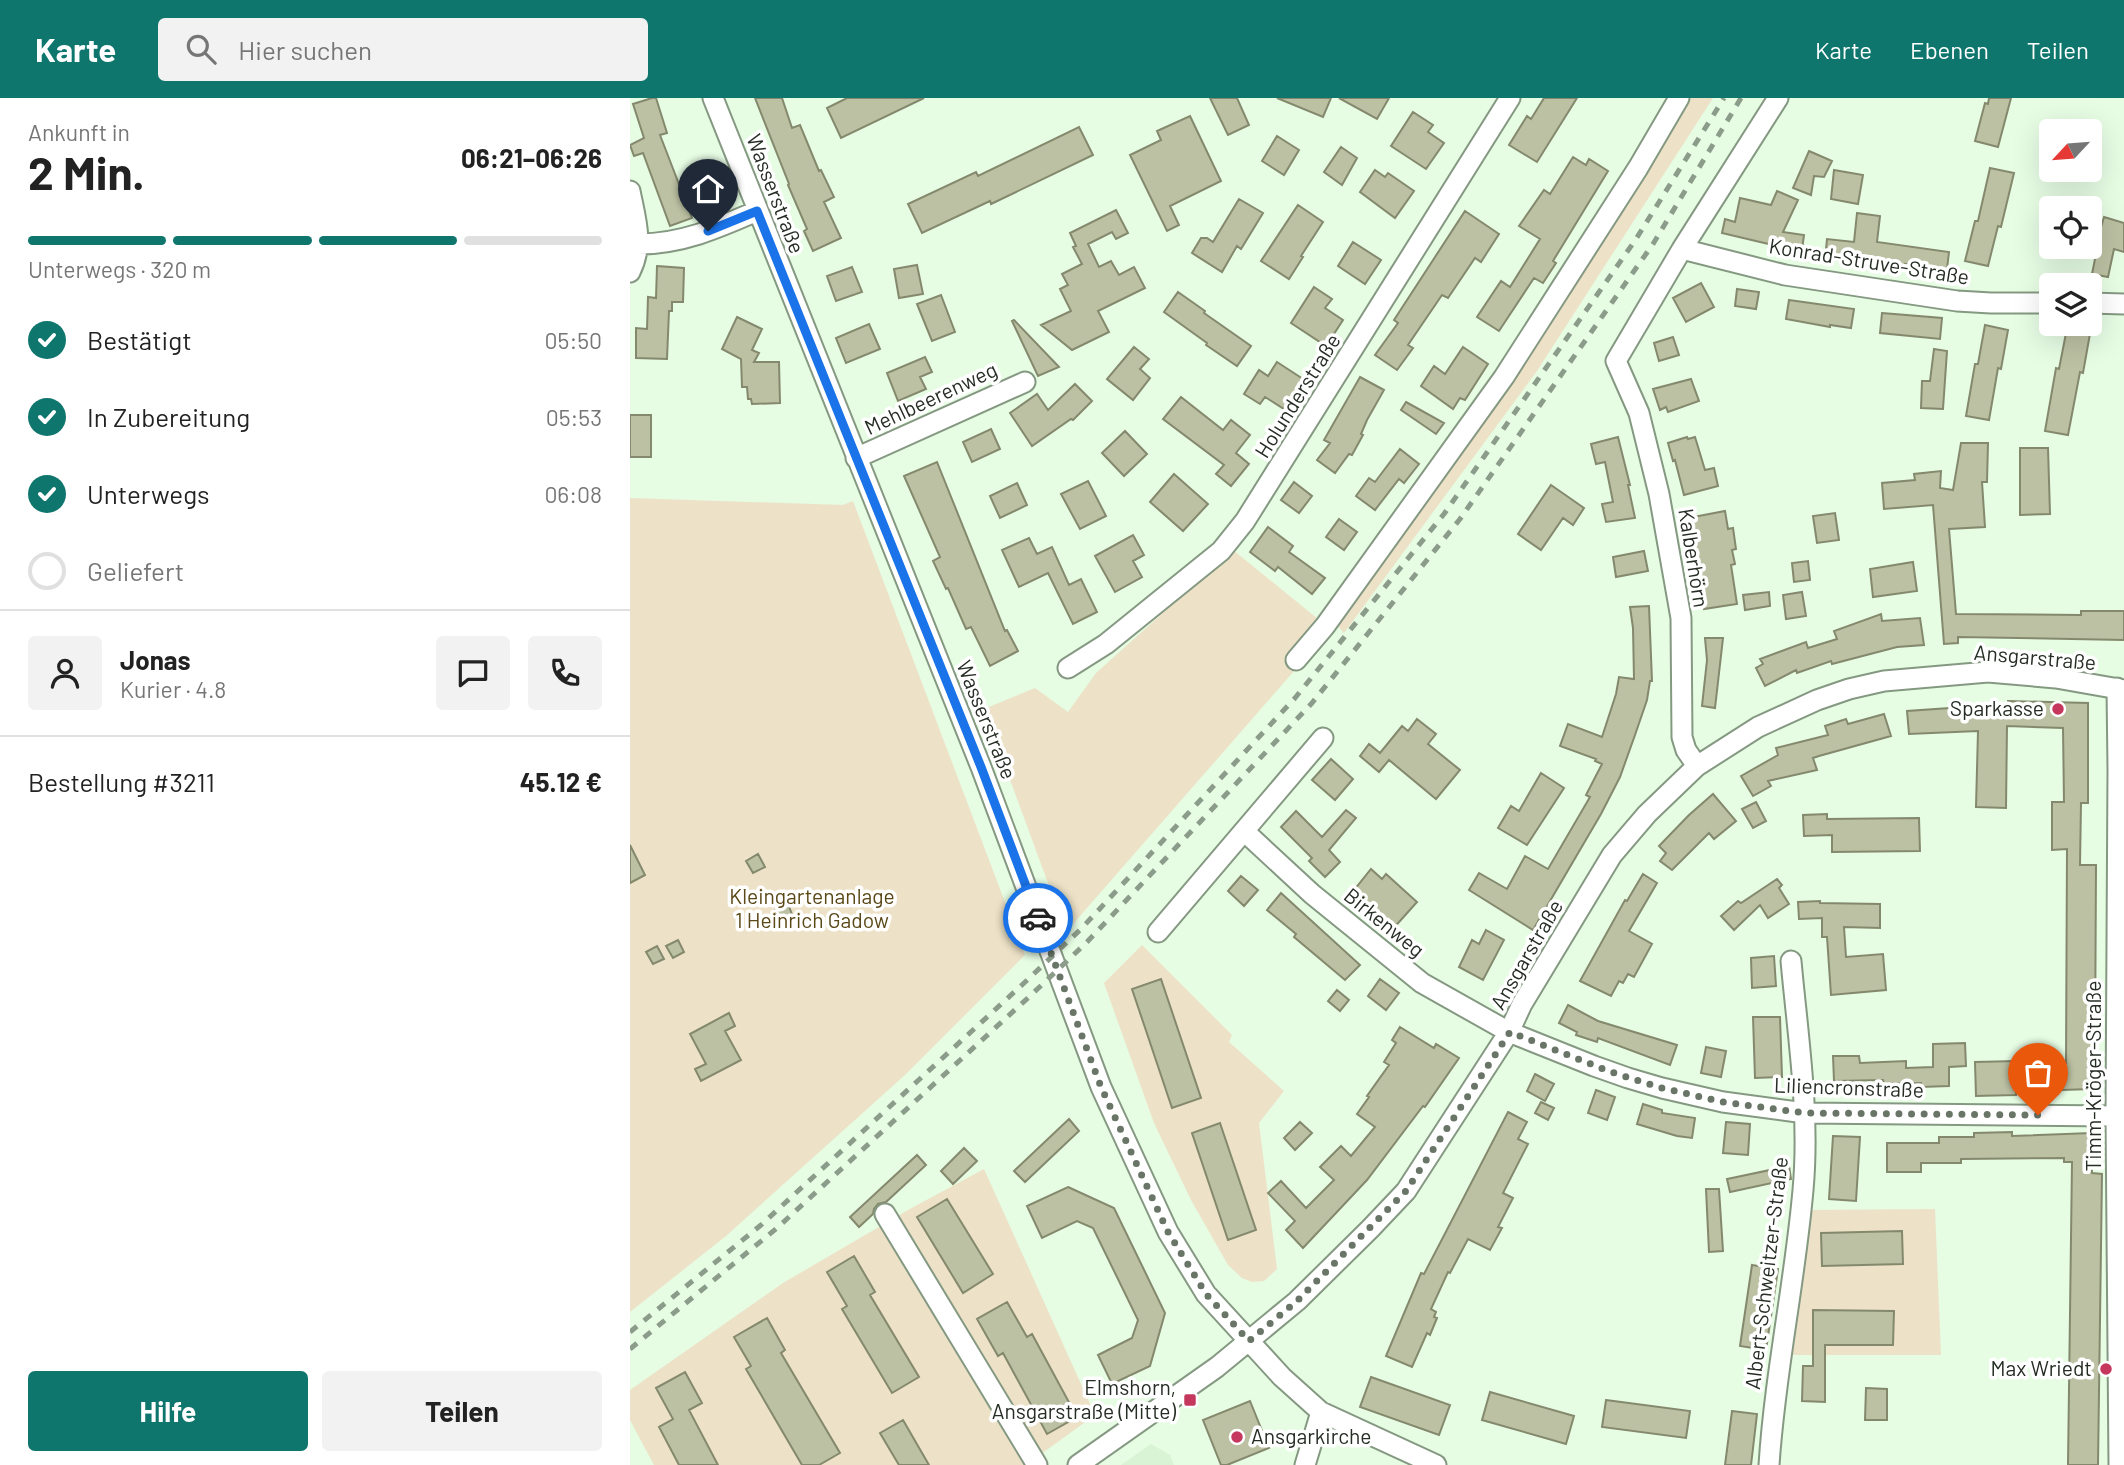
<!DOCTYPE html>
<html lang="de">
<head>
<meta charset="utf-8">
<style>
  body { margin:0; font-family:Barlow,sans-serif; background:#f2f2f2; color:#222; height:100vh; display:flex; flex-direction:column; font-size:26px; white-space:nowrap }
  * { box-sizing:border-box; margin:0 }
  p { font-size:23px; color:#767676 }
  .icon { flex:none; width:38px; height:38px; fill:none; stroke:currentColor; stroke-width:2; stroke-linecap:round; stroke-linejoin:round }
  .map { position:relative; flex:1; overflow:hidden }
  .drawer { display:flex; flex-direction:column; background:#fff; width:630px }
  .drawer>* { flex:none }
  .needle { width:46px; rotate:244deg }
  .tools { position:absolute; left:1409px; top:21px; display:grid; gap:14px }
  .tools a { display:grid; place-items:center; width:63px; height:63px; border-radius:7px; background:#fff; box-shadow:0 7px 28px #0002; font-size:35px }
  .pin { position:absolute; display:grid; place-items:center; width:60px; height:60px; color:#fff; margin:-72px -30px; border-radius:50% 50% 50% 0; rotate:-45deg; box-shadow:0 0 7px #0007 }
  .pin .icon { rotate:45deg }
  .courier { position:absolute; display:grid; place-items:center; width:70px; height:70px; margin:-35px; border:5px solid #1a73e8; border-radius:50%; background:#fff; color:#222; box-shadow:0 2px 9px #0007 }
  .overview em { font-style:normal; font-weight:700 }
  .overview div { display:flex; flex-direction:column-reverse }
  .overview { display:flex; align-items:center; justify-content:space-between; height:119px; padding:0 28px }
  h1 { font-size:46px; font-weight:700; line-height:52px }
  .bar { display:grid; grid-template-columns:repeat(4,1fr); gap:10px 7px; align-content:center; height:84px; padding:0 28px }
  .bar i { height:9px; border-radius:5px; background:#e0e0e0 }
  .bar .on { background:#0f766e }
  .bar p { grid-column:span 4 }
  .line { display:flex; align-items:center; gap:18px; padding:0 28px; border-top:2px solid #e0e0e0 }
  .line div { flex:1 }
  .round { display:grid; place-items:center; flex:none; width:74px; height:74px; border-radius:7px; background:#f2f2f2 }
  ol { padding:0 28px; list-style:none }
  li { display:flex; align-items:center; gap:21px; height:77px }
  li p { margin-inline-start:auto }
  li .icon { padding:7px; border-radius:50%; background:#0f766e; color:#fff; stroke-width:4 }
  li:last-child { color:#767676 }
  li i { width:38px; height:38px; border:4px solid #e0e0e0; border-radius:50% }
  .button { display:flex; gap:14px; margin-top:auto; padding:14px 28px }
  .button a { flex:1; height:80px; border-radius:7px; background:#0f766e; color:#fff; font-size:28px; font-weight:700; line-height:80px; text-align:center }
  .button a+a { background:#f2f2f2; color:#222 }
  header { display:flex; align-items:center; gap:42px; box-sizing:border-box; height:98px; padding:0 35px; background:#0f766e; color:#fff }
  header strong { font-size:33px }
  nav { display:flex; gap:38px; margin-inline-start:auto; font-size:24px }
  .search { width:490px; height:63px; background:#f2f2f2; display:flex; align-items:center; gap:18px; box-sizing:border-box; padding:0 24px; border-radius:7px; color:#767676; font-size:26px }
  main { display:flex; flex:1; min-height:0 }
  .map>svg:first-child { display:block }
  .built { fill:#d9f4d4 }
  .green { fill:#ede2c7 }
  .building { fill:#bcc1a3; stroke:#84896d; stroke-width:2 }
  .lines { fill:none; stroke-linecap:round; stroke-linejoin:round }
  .minor-casing { stroke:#859982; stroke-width:23 }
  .minor { stroke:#fff; stroke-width:19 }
  .rail { stroke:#8c9c8a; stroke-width:5; stroke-dasharray:9 9; stroke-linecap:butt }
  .done { stroke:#697567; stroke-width:7; stroke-dasharray:0 12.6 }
  .route { stroke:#1a73e8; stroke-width:9 }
  .poi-dot { fill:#c6375e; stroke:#fff; stroke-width:2.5 }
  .labels { text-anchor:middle; stroke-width:7; stroke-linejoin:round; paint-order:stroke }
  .street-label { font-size:21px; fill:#252d24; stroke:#fff }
  .poi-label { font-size:21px; fill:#252d24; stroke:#fff; text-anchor:end }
  .park-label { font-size:21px; fill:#5a4816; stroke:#fff }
</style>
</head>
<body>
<header>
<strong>Karte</strong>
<div class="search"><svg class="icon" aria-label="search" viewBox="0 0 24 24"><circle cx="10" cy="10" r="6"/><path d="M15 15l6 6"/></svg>Hier suchen</div>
<nav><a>Karte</a><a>Ebenen</a><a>Teilen</a></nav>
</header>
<main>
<section class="drawer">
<div class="overview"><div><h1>2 Min.</h1><p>Ankunft in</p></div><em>06:21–06:26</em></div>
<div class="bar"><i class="on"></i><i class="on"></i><i class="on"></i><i></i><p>Unterwegs · 320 m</p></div>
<ol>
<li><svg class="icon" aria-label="check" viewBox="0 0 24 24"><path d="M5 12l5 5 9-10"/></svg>Bestätigt<p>05:50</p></li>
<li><svg class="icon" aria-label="check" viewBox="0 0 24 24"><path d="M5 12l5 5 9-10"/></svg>In Zubereitung<p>05:53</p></li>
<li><svg class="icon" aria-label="check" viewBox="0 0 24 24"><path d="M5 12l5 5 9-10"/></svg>Unterwegs<p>06:08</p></li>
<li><i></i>Geliefert</li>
</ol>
<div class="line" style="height:126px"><a class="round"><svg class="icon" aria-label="person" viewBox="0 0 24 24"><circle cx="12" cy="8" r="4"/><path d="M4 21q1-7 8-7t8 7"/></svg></a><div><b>Jonas</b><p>Kurier · 4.8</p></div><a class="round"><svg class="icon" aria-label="chat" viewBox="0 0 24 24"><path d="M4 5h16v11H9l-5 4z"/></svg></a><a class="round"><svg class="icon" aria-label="phone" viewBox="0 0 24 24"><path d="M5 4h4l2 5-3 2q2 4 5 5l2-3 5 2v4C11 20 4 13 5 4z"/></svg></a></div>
<div class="line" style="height:91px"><div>Bestellung #3211</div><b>45.12 €</b></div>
<div class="button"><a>Hilfe</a><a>Teilen</a></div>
</section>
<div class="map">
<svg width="1494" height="1367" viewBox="0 0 1494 1367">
  <rect width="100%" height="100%" fill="#e6fce3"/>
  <path class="built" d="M521,1346L540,1357L544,1367H491Z"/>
  <path class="green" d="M1061,0H1083L907,273L714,535L706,526L961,160Z
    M0,400L213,407L223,403L395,857L275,977L96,1138L0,1214Z
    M603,452L688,521L654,562L665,572L436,834L354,611L405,590L438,614L466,575Z
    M512,847L602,937L599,944L654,993L629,1025L647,1171L634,1183L622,1184L612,1180L598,1167L561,1102L524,1025L474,885Z
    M354,1071L465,1317L396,1367H24L0,1322V1292L153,1185L278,1112Z
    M1305,1111L1311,1257H1158L1178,1112Z"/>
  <path class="building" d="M22,0H26L37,35L30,37L62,120L40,128L13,55L4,58L0,47L14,40L3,6Z
    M125,0H152L162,30L170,27L189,73L191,72L204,99L194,104L211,140L183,153L174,133L177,131L158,87L159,86Z
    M217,0H294L211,40L197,10Z
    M580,0H607L619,27L598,37Z
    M647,0H701L693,19Z
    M709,0H759L747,21Z
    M914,0H947L907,64L879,47L897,18L901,21Z
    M1359,0H1381L1368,49L1345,43L1355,5L1358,6Z
    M783,14L803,27L798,34L814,45L796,71L761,48Z
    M560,18L591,83L540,108L549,127L537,133L500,57L531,42L527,33Z
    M449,29L463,57L361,106L360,103L292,135L278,106L346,74L348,78Z
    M647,38L669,52L654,77L632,63Z
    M711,49L727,60L712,87L694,74Z
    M1179,53L1202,63L1194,79L1184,78L1181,97L1163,90Z
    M943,59L956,67L959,61L978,73L923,163L926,165L913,185L904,180L869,233L847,219L871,183L880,189L910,141L889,128L914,92L920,96Z
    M1360,70L1384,75L1371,129L1368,128L1358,168L1335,163L1345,123H1348Z
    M745,72L755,79L758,75L784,93L765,120L730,94Z
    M1204,72L1233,77L1228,106L1201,101Z
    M1147,93L1168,102L1153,134L1174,137L1171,159L1145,155L1147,148L1092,135L1095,121L1105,124L1110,100L1141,107Z
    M609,101L633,115L611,151L607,148L592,174L562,155L571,140H577L583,144Z
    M668,107L693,124L671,158L673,159L659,181L631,163Z
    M486,112L498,135L486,141L482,134L458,146L469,169L481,163L489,177L504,169L515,190L468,213L479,234L442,252L411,227L441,213L430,191L438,187L432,176L452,166L443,149L446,148L440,135Z
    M835,113L869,136L851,164L845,160L818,200L812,197L778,247L783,250L767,272L745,257L768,225L764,222Z
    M1227,115L1250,118L1247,144L1319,154L1317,171L1275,166V169L1195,161L1197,141L1224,144Z
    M1474,119L1494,125V154L1484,151L1478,179L1462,176L1468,146H1466Z
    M723,144L751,162L735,186L708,168Z
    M287,167L293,196L269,200L264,171Z
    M27,168L54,170L53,204H42V213H39L37,261L6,260V230L17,231L18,199L26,200Z
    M222,169L232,194L206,203L197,178Z
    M1071,185L1084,209L1056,224L1043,200Z
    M684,189L702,201L695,210L713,222L696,248L661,225Z
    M1107,191L1129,194L1126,211L1105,208Z
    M548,194L575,213L574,215L621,248L607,268L576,247L577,245L534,214Z
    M311,197L325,234L302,243L287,206Z
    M1159,202L1224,211L1221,230L1200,227V229L1156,221Z
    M1252,215L1312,220L1310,241L1250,235Z
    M107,219L132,231L122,252L129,255L124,264H149L150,305L122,306L121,301H118L117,289H112L111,261L92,251Z
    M384,222L429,269L408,278L382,223Z
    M239,226L250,251L216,265L206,240Z
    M1355,227L1378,232L1371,271L1368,270L1359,322L1336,318L1345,266H1348Z
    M1448,227L1461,230L1453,275L1450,274L1438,337L1415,333L1426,270L1429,271L1436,235L1446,236Z
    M1043,239L1049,257L1029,263L1024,245Z
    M504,249L519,261L510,271L520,280L503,302L477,281Z
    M833,249L858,266L835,302L830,300L823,311L791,288L804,268L815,276Z
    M1304,251L1317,253L1313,311L1291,310L1292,283H1300Z
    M295,259L302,274L290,279L296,291L268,303L257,275Z
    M647,264L673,281L654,311L635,299L630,306L614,296L629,272L638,278Z
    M730,279L754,292L737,322L731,336L733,337L722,357L719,356L705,375L687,362L700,345L694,342Z
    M1061,281L1069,303L1038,314L1036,309L1030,312L1023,291Z
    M445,286L462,303L443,322L441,321L402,348L380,315L407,296L418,312Z
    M551,299L593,332L601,322L620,337L606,355L619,366L601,388L586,376L594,367L533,321Z
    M776,304L814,325L806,336L771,312Z
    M0,317H21V359H0Z
    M361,331L370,351L342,364L333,344Z
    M495,333L517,356L494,378L472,355Z
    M988,339L1000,387H998L1005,420L976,424L972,406L983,404L975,364L966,366L961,346Z
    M1057,339L1058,341L1065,339L1075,372L1084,370L1088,388L1054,397L1045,362L1043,363L1038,345Z
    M1331,345H1358L1357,384H1352L1355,429L1319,431L1326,516L1451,517V513H1494V542L1328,539V545L1314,546L1303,407L1254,411L1252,385L1285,382L1284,376L1311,373L1310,390L1323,392Z
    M1390,350H1418L1420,416L1390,417Z
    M770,351L789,366L774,385L769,381L745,412L726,398L739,380L745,384Z
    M307,364L375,533L377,532L388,553L360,568L341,529L336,531L318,490L316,491L303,463L310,459L274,378Z
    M544,376L578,406L553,433L520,404Z
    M458,383L476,418L450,431L431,396Z
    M664,384L682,398L669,415L651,402Z
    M387,385L397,407L370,420L360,398Z
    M921,387L954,410L943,427L933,420L911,452L888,436Z
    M1095,413L1098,431L1103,430L1106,451L1102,452L1105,466L1101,467L1107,506L1074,511L1063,433H1061L1058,420Z
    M1205,415L1209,442L1187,445L1183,418Z
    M709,421L727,434L714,452L696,439Z
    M638,429L663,448L659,454L695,480L682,496L648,469L645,473L620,454Z
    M503,437L514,457L503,463L512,479L485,494L465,458Z
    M399,440L407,456L422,449L439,487L451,481L467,514L443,526L418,475L389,489L372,452Z
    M1014,453L1018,473L986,479L983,459Z
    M1178,463L1180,482L1164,484L1162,465Z
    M1283,464L1287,493L1243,499L1240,471Z
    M1139,494L1140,508L1115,512L1113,497Z
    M1172,494L1176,518L1156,521L1153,497Z
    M1019,508L1022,583H1020L1017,602L1005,637L990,679L971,716L903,832L839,792L849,775L877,791L895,758L918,771L960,699L956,697L972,666L965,663L966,661L930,648L938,626L972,639L986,596L989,579L1004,581L1003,530L1000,509Z
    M1251,516L1252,523L1290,520L1294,547L1267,549L1202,566L1201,563L1167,575L1166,572L1135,588L1126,570L1133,566L1130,561L1176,544L1178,550L1207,541L1204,533Z
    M1075,540H1093L1085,610L1072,608L1077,562Z
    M1378,603L1458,605V705H1451L1450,767H1466L1465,953H1461L1462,991L1432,992V965H1436L1437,751L1422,752V704H1434L1433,630L1377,628L1376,710L1346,709L1348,633L1279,636L1277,613L1349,608V606L1378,607Z
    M1254,616L1261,638L1189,658L1183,660L1187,672L1138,683L1141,688L1123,698L1111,678L1148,657L1146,650L1198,637L1195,628L1216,621L1218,626Z
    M787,621L806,636L798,646L830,672L806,701L759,662L749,674L730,658L739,646L750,655L772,628L778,633Z
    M701,661L723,681L705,702L682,682Z
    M911,675L934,690L897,747L868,730L881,708L889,713Z
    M1083,696L1106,723L1084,741L1079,735L1042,772L1030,763L1036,755L1029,748L1059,717Z
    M1126,704L1136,723L1123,730L1112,711Z
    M716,712L726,720L699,752L710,764L695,779L679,763L682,760L651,729L666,713L692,739Z
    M1197,716V721L1289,720L1290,753L1202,754V737L1174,738L1173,717Z
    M0,747L15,777L0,785Z
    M128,756L135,769L123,775L116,763Z
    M741,771L752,781L756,776L787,804L761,833L721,796Z
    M1013,776L1027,785L999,833L1022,846L1004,879L998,876L993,885L989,883L981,898L950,883L995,802L997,803Z
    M611,778L628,792L614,808L598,793Z
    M1147,781L1152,787L1149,790L1159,806L1138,820L1130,807L1104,832L1091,818L1108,803L1111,805Z
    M651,795L730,867L715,882L664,839L666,836L637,812Z
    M1190,803V805L1250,806V830L1214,829L1216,859L1253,856L1256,892L1201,897L1197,839H1192V820L1169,821L1168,804Z
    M158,806L163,819L151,824L145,812Z
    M856,832L874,842L853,882L829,869L842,842L849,846Z
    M48,842L54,854L43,860L36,848Z
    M27,848L34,861L23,866L16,854Z
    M1144,858L1146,888L1122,890L1121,860Z
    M531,881L571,1000L542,1010L502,891Z
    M750,881L769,895L756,912L738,898Z
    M707,892L719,902L710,913L698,903Z
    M938,907L968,923L1047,947L1040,967L968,940L967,944L946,937L947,934L929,925Z
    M99,915L105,928L95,933L111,962L71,983L65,971L76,966L60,936Z
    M1123,919H1150L1152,979L1125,980Z
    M770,929L804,950L806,946L829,960L795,1009L793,1008L737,1082L673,1150L656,1132L665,1123L638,1095L651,1083L676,1110L704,1082L690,1069L711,1048L721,1058L745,1029L727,1016L739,999L737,998L759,967L754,964L766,945L762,942Z
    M1335,945L1336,968L1319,969V988L1291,989V985L1254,986L1253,982L1204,983L1203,958H1229L1230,965L1276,963V970L1303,969V946Z
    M1076,949L1096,953L1091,979L1071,975Z
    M1386,963V997L1346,998L1345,964Z
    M905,976L924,986L915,1003L897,993Z
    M966,992L985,999L977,1022L958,1015Z
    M911,1004L924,1010L918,1022L905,1015Z
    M1013,1006L1032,1012V1015L1065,1020L1062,1040L1047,1038L1007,1026Z
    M878,1014L897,1024L888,1041L898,1046L873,1095L883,1100L868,1129L872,1130L860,1152L838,1141L820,1175L818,1174L801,1211L806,1214L804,1219L807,1220L800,1237L797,1235L782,1269L756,1258L791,1175L794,1176Z
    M439,1021L449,1033L395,1084L384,1073Z
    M670,1024L682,1035L665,1052L654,1040Z
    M1096,1024L1120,1026L1118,1057L1093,1055Z
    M590,1025L626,1132L598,1142L562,1035Z
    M1382,1034V1038L1461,1035L1462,1075L1472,1076L1468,1367H1438L1442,1064H1434V1060L1331,1061V1065H1291V1074H1257V1045H1309V1039H1344V1035Z
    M1203,1038L1230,1039L1226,1103L1199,1101Z
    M334,1050L347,1063L323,1086L311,1073Z
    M287,1057L296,1067L256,1104L248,1106L244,1111L243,1116L229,1129L220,1119Z
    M1159,1068L1161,1081L1100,1094L1097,1081Z
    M438,1089L484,1110L535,1215L520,1268L482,1286L468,1257L502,1240L508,1222L463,1130L447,1123L412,1140L397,1108Z
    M1076,1091H1089L1093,1153L1079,1154Z
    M317,1101L363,1176L333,1195L287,1119Z
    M1272,1133L1273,1166L1192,1168L1191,1135Z
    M224,1158L245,1194L240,1197L289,1279L262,1295L212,1211L217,1208L197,1174Z
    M1122,1167L1148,1171L1136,1252L1110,1248Z
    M377,1204L397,1239L402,1236L447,1319L417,1336L373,1255L368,1258L347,1221Z
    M1183,1212L1264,1213L1263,1247H1195V1304L1172,1303L1173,1268H1183Z
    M137,1220L155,1252L151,1255L210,1355L189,1367H172L116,1271L121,1268L104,1239Z
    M55,1274L72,1305L59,1312L88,1367H49L29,1329L43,1321L26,1290Z
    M741,1279L820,1307L809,1337L730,1309Z
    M1236,1290L1257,1291V1322H1235Z
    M860,1294L944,1318L936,1346L852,1322Z
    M976,1302L1060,1313L1056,1340L972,1329Z
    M620,1303L639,1350L597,1367H591L573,1322Z
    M1102,1313L1127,1316L1121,1367H1095Z
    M273,1322L299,1367H269L263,1357L250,1335Z"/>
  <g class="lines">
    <g class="minor-casing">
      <path id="minor" d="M83,0L351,669L471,989L538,1134L576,1196L652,1279L691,1314L806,1367
        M0,93C6,123 14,146 0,174
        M9,146C52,146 88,130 127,113
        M1052,151L1155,177L1327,203L1361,205H1421
        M1460,205L1494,206
        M226,360L395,284
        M666,562L695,528L874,279L1008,70L1049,0
        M438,570L476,546L591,453L615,423L880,0
        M1487,590L1488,671L1486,1018L1489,1367
        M1067,668L1056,652L1052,639L1051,520L1029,396L1009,315L986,263L1052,151L1148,0
        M614,733L682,796L792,885L879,934L964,968L998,980L1032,990L1093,1004L1175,1015L1486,1018
        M528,834L693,640
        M255,1116L407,1367
        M448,1367L587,1269L667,1203L740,1131L776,1093L879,934L892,906L982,757L1017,716L1067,668L1128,629L1187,602L1219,591L1254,583L1358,574L1426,580L1494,592
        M675,1367L691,1314
        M1139,1367C1145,1274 1165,1184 1173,1092C1180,1016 1168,939 1161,863"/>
    </g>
    <use href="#minor" class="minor"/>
    <path class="rail" d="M0,1234L131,1127L393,886L451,831L665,600L814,416L1006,141L1094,0
      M0,1251L147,1130L400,898L457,844L682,605L830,421L1023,146L1111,0"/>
  </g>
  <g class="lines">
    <path class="done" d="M408,820L471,989L538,1134L576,1196L619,1243L667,1203L776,1093L880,934L981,974L1032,990L1093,1004L1175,1015L1408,1017"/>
    <path class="route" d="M78,133L127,113L351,669L408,820"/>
  </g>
  <g class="poi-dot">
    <circle cx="1428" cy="611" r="7"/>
    <circle cx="1476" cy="1271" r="7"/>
    <rect x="553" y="1295" width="14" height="14" rx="3.5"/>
    <circle cx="607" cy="1339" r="7"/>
  </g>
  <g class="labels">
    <g class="street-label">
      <text transform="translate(145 96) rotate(69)" y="7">Wasserstraße</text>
      <text transform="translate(1239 164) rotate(9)" y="7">Konrad-Struve-Straße</text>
      <text transform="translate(668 298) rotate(-58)" y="7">Holunderstraße</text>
      <text transform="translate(301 301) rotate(-25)" y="7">Mehlbeerenweg</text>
      <text transform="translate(1063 460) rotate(81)" y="7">Kalberhörn</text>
      <text transform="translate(1405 560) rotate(5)" y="7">Ansgarstraße</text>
      <text transform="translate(356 622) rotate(68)" y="7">Wasserstraße</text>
      <text transform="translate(754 825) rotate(39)" y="7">Birkenweg</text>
      <text transform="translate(897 857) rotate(-60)" y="7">Ansgarstraße</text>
      <text transform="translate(1464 978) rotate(-90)" y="7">Timm-Kröger-Straße</text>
      <text transform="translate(1219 990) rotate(2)" y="7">Liliencronstraße</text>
      <text transform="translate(1137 1175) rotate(-83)" y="7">Albert-Schweitzer-Straße</text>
    </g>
    <g class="poi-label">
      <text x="1414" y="618">Sparkasse</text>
      <text x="1462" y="1278">Max Wriedt</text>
      <text x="546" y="1297">Elmshorn,<tspan x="546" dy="24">Ansgarstraße (Mitte)</tspan></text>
      <text x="621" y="1346" text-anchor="start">Ansgarkirche</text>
    </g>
    <g class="park-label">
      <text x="182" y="806">Kleingartenanlage<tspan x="182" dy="24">1 Heinrich Gadow</tspan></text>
    </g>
  </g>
</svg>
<div class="tools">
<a><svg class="needle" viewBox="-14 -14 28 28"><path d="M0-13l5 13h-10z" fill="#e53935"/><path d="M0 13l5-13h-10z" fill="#767676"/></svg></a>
<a><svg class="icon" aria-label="locate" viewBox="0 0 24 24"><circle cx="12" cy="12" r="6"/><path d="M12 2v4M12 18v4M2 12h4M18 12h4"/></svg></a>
<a><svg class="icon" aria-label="layers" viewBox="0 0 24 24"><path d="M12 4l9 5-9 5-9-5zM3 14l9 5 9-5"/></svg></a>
</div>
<div class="pin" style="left:1408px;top:1017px;background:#ea580c"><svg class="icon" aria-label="bag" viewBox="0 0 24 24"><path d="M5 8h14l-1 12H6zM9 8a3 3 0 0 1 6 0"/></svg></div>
<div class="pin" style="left:78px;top:133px;background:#1f2937"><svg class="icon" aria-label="home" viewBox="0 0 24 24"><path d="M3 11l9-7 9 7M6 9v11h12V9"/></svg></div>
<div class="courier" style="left:408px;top:820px"><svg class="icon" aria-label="car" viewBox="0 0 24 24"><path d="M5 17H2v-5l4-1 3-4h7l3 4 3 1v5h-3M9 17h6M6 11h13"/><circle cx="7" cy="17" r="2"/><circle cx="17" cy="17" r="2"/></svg></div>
</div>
</main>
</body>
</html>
